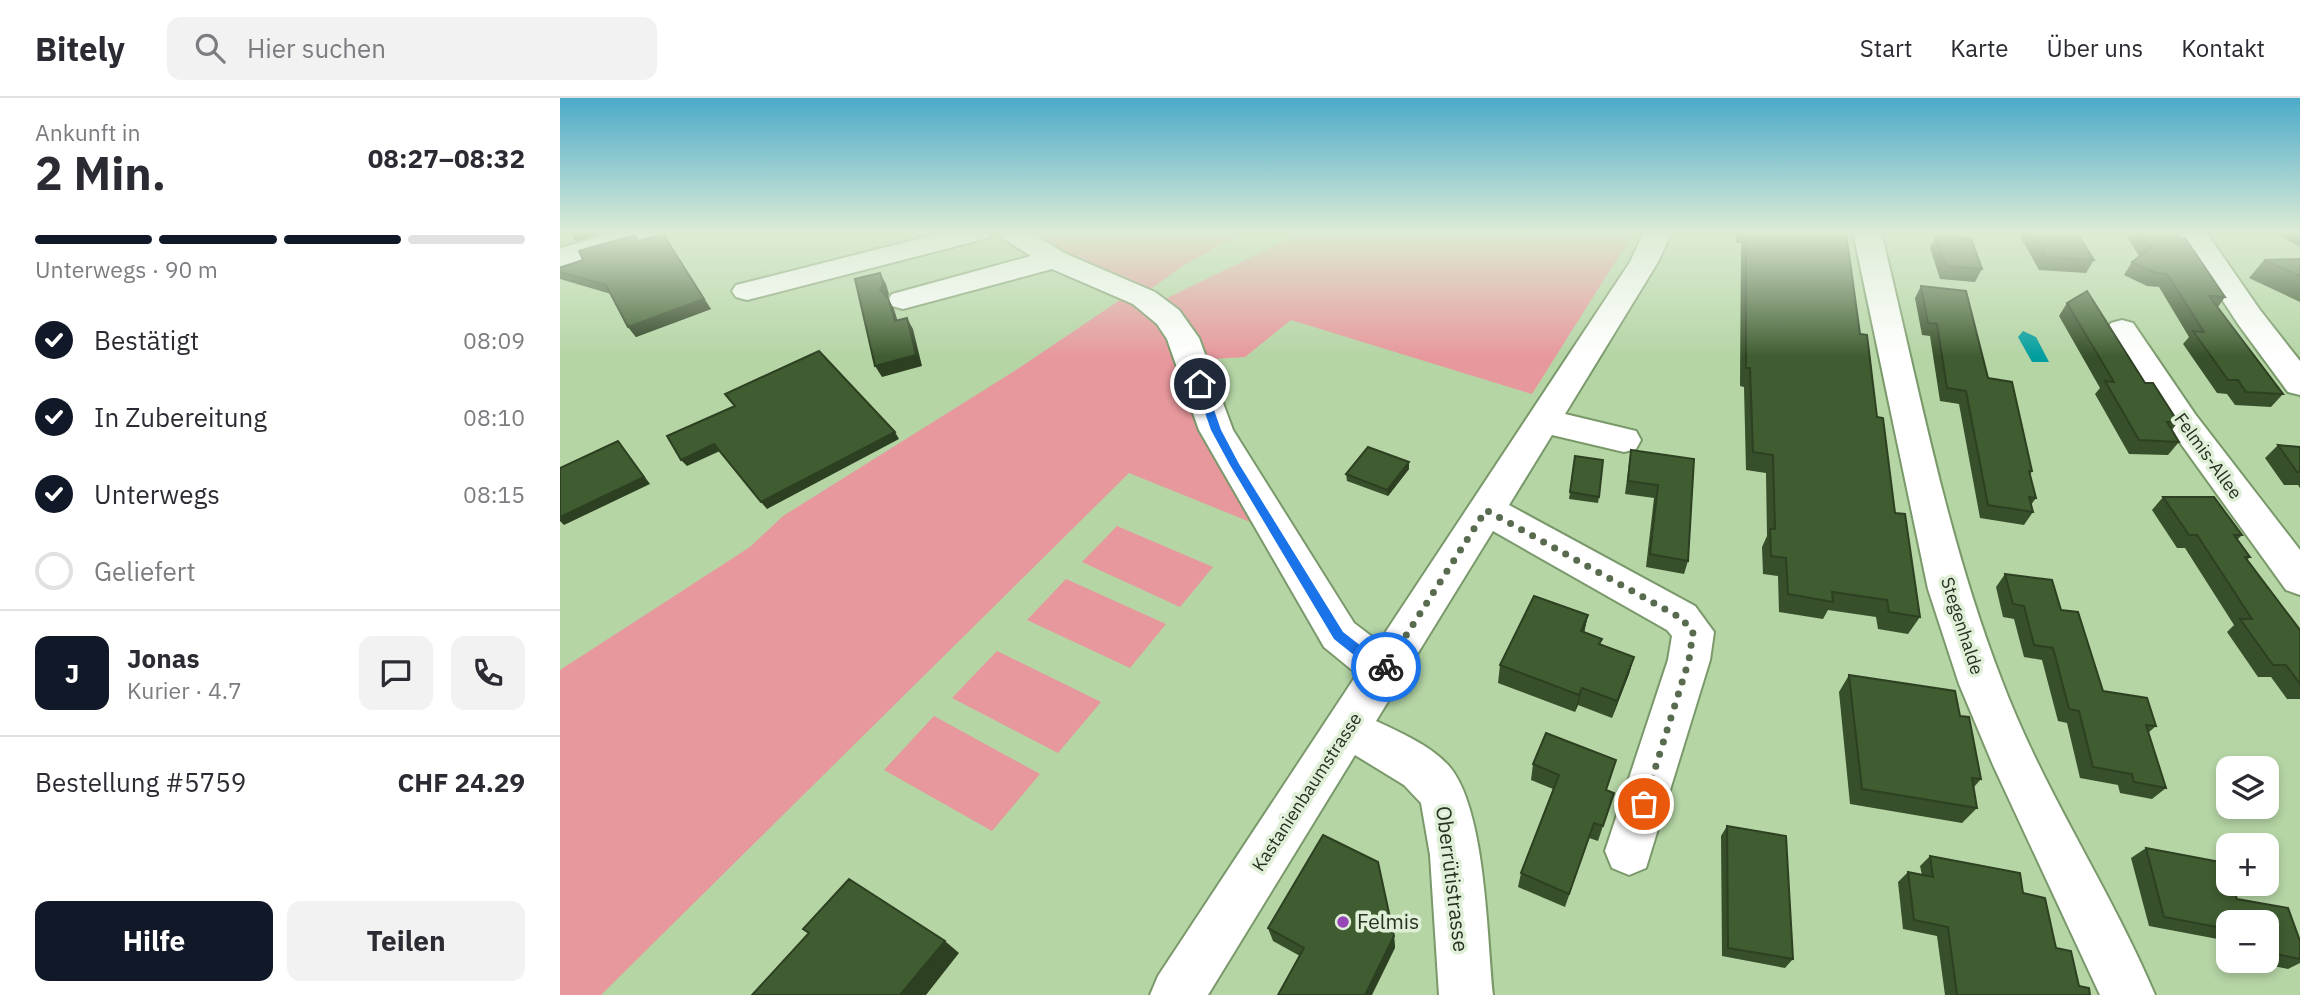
<!DOCTYPE html>
<html lang="de">
<head>
<meta charset="utf-8">
<style>
  body { margin:0; font-family:"IBM Plex Sans",sans-serif; background:#f2f2f3; color:#2b2b33; height:100vh; display:flex; flex-direction:column; font-size:26px; white-space:nowrap }
  * { box-sizing:border-box; margin:0 }
  p { font-size:23px; color:#7c7c81 }
  .icon { flex:none; width:38px; height:38px; fill:none; stroke:currentColor; stroke-width:2; stroke-linecap:round; stroke-linejoin:round }
  .map { position:relative; flex:1; overflow:hidden }
  .details { display:flex; flex-direction:column; background:#fff; width:560px }
  .details>* { flex:none }
  .tools { position:absolute; left:1656px; top:658px; display:grid; gap:14px }
  .tools a { display:grid; place-items:center; width:63px; height:63px; border-radius:14px; background:#fff; box-shadow:0 4px 10px #0003; font-size:35px }
  .pin { position:absolute; display:grid; place-items:center; width:60px; height:60px; color:#fff; margin:-30px; border:4px solid #fff; border-radius:50%; box-shadow:0 2px 7px #0007 }
  .courier { position:absolute; display:grid; place-items:center; width:70px; height:70px; margin:-35px; border:5px solid #1a73e8; border-radius:50%; background:#fff; color:#222; box-shadow:0 2px 9px #0007 }
  .head em { font-style:normal; font-weight:800 }
  .head div { display:flex; flex-direction:column-reverse }
  .head { display:flex; align-items:center; justify-content:space-between; height:119px; padding:0 35px }
  h1 { font-size:46px; font-weight:800; line-height:52px }
  .bar { display:grid; grid-template-columns:repeat(4,1fr); gap:10px 7px; align-content:center; height:84px; padding:0 35px }
  .bar i { height:9px; border-radius:5px; background:#e1e1e2 }
  .bar .selected { background:#111827 }
  .bar p { grid-column:span 4 }
  .line { display:flex; align-items:center; gap:18px; padding:0 35px; border-top:2px solid #e1e1e2 }
  .line div { flex:1 }
  .round { display:grid; place-items:center; flex:none; width:74px; height:74px; border-radius:14px; background:#f2f2f3 }
  ol { padding:0 35px; list-style:none }
  li { display:flex; align-items:center; gap:21px; height:77px }
  li p { margin-inline-start:auto }
  li .icon { padding:7px; border-radius:50%; background:#111827; color:#fff; stroke-width:4 }
  li:last-child { color:#7c7c81 }
  li i { width:38px; height:38px; border:4px solid #e1e1e2; border-radius:50% }
  .primary-button { display:flex; gap:14px; margin-top:auto; padding:14px 35px }
  .primary-button a { flex:1; height:80px; border-radius:14px; background:#111827; color:#fff; font-size:28px; font-weight:800; line-height:80px; text-align:center }
  .primary-button a+a { background:#f2f2f3; color:#2b2b33 }
  header { display:flex; align-items:center; gap:42px; box-sizing:border-box; height:98px; padding:0 35px; background:#fff; border-bottom:2px solid #e1e1e2 }
  header strong { font-size:33px }
  nav { display:flex; gap:38px; margin-inline-start:auto; font-size:24px }
  .search { width:490px; height:63px; background:#f2f2f3; display:flex; align-items:center; gap:18px; box-sizing:border-box; padding:0 24px; border-radius:14px; color:#7c7c81; font-size:26px }
  main { display:flex; flex:1; min-height:0 }
  .map>svg:first-child { display:block }
  .green { fill:#e7989d }
  .water { fill:#009d9e }
  .lines { fill:none; stroke-linecap:round; stroke-linejoin:round }
  .minor-casing { stroke:#7a996b; stroke-width:4 }
  .minor { fill:#fff; fill-rule:evenodd }
  .wall { fill:#374f2a }
  .shaded-wall { fill:#2d4022 }
  .building { fill:#405c31; stroke:#2d4022; stroke-width:2 }
  .route { fill:#1a73e8 }
  .done { stroke:#586b4f; stroke-width:7; stroke-dasharray:0 12.6 }
  .poi-dot { fill:#9746b6; stroke:#e0f0d8; stroke-width:2.5 }
  .labels { text-anchor:middle; stroke-width:7; stroke-linejoin:round; paint-order:stroke }
  .street-label { font-size:18px; fill:#263220; stroke:#e0f0d8 }
  .near-street-label { font-size:21px; fill:#263220; stroke:#e0f0d8 }
  .near-poi-label { font-size:21px; fill:#263220; stroke:#e0f0d8; text-anchor:start }
</style>
</head>
<body>
<header>
<strong>Bitely</strong>
<div class="search"><svg class="icon" aria-label="search" viewBox="0 0 24 24"><circle cx="10" cy="10" r="6"/><path d="M15 15l6 6"/></svg>Hier suchen</div>
<nav><a>Start</a><a>Karte</a><a>Über uns</a><a>Kontakt</a></nav>
</header>
<main>
<section class="details">
<div class="head"><div><h1>2 Min.</h1><p>Ankunft in</p></div><em>08:27–08:32</em></div>
<div class="bar"><i class="selected"></i><i class="selected"></i><i class="selected"></i><i></i><p>Unterwegs · 90 m</p></div>
<ol>
<li><svg class="icon" aria-label="check" viewBox="0 0 24 24"><path d="M5 12l5 5 9-10"/></svg>Bestätigt<p>08:09</p></li>
<li><svg class="icon" aria-label="check" viewBox="0 0 24 24"><path d="M5 12l5 5 9-10"/></svg>In Zubereitung<p>08:10</p></li>
<li><svg class="icon" aria-label="check" viewBox="0 0 24 24"><path d="M5 12l5 5 9-10"/></svg>Unterwegs<p>08:15</p></li>
<li><i></i>Geliefert</li>
</ol>
<div class="line" style="height:126px"><b class="round" style="background:#111827;color:#fff">J</b><div><b>Jonas</b><p>Kurier · 4.7</p></div><a class="round"><svg class="icon" aria-label="chat" viewBox="0 0 24 24"><path d="M4 5h16v11H9l-5 4z"/></svg></a><a class="round"><svg class="icon" aria-label="phone" viewBox="0 0 24 24"><path d="M5 4h4l2 5-3 2q2 4 5 5l2-3 5 2v4C11 20 4 13 5 4z"/></svg></a></div>
<div class="line" style="height:91px"><div>Bestellung #5759</div><b>CHF 24.29</b></div>
<div class="primary-button"><a>Hilfe</a><a>Teilen</a></div>
</section>
<div class="map">
<svg width="1740" height="897" viewBox="0 0 1740 897">
  <rect width="100%" height="100%" fill="#b5d5a5"/>
  <path class="green" d="M463,134H685L624,167L585,195Z
    M743,134H1074L972,296L731,222L685,259L637,262L603,206L605,201Z
    M566,198L599,220L705,430L569,375L41,897H0V572L190,449L223,418L459,270Z
    M557,428L653,469L620,509L522,464Z
    M506,481L606,526L570,570L467,522Z
    M437,553L541,604L498,655L392,600Z
    M374,618L480,676L432,733L324,672Z"/>
  <path class="water" d="M1463,233L1476,239L1489,264H1472L1458,239Z"/>
  <g class="lines">
    <g class="minor-casing">
      <path id="minor" d="M56,134H99L95,140L0,168V150Z
        M386,134H432L428,140L187,202L176,199L172,193L176,187Z
        M438,134H471L504,155L595,194L619,212L639,240L673,332L794,525L819,544L1070,164L1084,134H1112L1098,164L1005,316L1076,333L1081,342L1076,351L1064,354L992,337L949,407L1135,508L1154,534L1150,562L1086,770L1069,777L1052,770L1045,753L1108,562L1112,538L1107,532L933,433L816,623C841,635 870,647 889,668C926,711 927,840 933,897H879L870,757L861,705L844,687L795,657L648,897H590L598,878L797,576L764,549L639,332L607,241L597,226L573,206L492,171L343,211L332,208L328,202L332,196L471,158L442,140Z
        M1293,134H1321C1358,284 1386,439 1442,583C1483,692 1550,790 1595,897H1540L1433,667L1399,586L1368,491Z
        M1618,134H1646L1700,212L1740,263V297L1728,294L1678,226Z
        M1562,222L1573,225L1635,316L1740,452V497L1726,492L1611,332L1546,232L1551,225Z"/>
    </g>
    <use href="#minor" class="minor"/>
  </g>
  <path class="wall" d="M1175,134H1286L1300,236L1335,415L1360,519L1348,536L1318,531L1316,519L1268,512L1263,521L1219,514L1218,478L1203,476L1202,449L1207,438L1206,375L1186,372L1184,289L1180,288L1181,145H1176Z
    M1463,134H1516L1534,162L1526,175L1479,172L1460,138Z
    M1564,134H1615L1665,199L1658,209L1723,296L1711,309L1675,307L1667,296L1657,295L1623,246L1629,239L1599,189L1587,188L1564,177L1572,164L1579,158Z
    M1713,134H1740V149Z
    M1376,137L1422,171L1415,184L1380,181L1370,150Z
    M79,143L151,211L76,239L68,229L51,196L0,181V170Z
    M1740,161V204L1689,180L1704,162Z
    M1361,188L1428,280L1472,373L1470,377L1476,400L1471,407L1473,414L1464,427L1420,420L1399,306L1380,303L1370,238L1362,237L1355,200Z
    M1507,205L1585,285L1618,324L1612,332L1619,344L1608,357L1569,356L1535,296L1540,290L1499,218Z
    M1718,347L1740,349V390L1738,387H1724L1705,360Z
    M1071,352L1134,361L1128,463L1124,476L1086,469L1094,400L1065,396L1069,365Z
    M1015,358L1039,399L1038,405L1009,401Z
    M849,371L828,398L787,383L786,376Z
    M1603,399L1682,437L1677,442L1690,459L1687,462L1740,532V601H1727L1711,579H1698L1667,534L1674,527L1625,450H1617L1592,412Z
    M1445,476L1501,512L1543,593L1596,628L1588,635L1606,690L1592,701L1560,695L1558,687L1520,680L1507,625L1498,623L1482,562L1464,559L1454,521L1443,519L1436,489Z
    M1028,517L1024,534L1040,546L1074,559L1069,576L1052,620L1018,607L1015,614L938,585L940,567Z
    M1289,577L1400,618L1421,681L1414,689L1417,710L1402,725L1290,706L1279,594Z
    M973,666L1054,695L1038,743L1029,740L1005,809L958,789L961,775L993,691L971,682Z
    M1167,728L1233,861L1225,870L1162,858L1161,738Z
    M1586,750L1677,801L1740,843V865L1728,871L1689,863H1706V824H1668V858L1663,842L1589,828L1571,760Z
    M1370,758L1463,795L1519,888L1530,897H1385L1377,838L1343,831L1338,784L1348,774L1362,777L1360,768Z
    M708,830L834,838L835,850L740,858L713,843Z"/>
  <path class="shaded-wall" d="M19,134H48L16,143L10,136Z
    M103,136L151,211L76,239L68,229Z
    M320,175L326,186L329,196L326,203L320,192Z
    M328,200L334,211L341,234L335,223Z
    M347,220L353,231L362,268L322,279L315,268Z
    M335,334L339,341L207,411L201,404Z
    M58,343L90,386L4,427L0,423V419Z
    M154,346L160,353L127,368L121,362Z
    M849,364V371L828,398L827,392Z
    M1028,517L1024,535L1021,533Z
    M1074,559L1069,576L1052,620L1057,603Z
    M1022,590L1018,607L1015,614L1019,597Z
    M834,838L835,850L812,897H805Z
    M385,843L399,855L366,897H340Z"/>
  <path class="building" d="M1186,134H1286L1300,236L1307,237L1317,319L1323,320L1335,415L1345,416L1360,519L1329,514L1327,502L1272,494L1273,504L1228,496L1226,460L1211,458L1210,431H1215L1213,357L1193,354L1190,270H1186Z
    M1472,134H1516L1534,162L1487,159Z
    M1580,134H1615L1619,140H1625L1665,199L1649,198L1723,296L1686,294L1678,282H1668L1633,233L1644,234L1607,176L1596,175L1572,164L1591,150Z
    M103,136L144,201L68,229L46,187L0,174V170L23,162L19,153L75,137L78,143Z
    M1376,137L1411,140L1422,171L1386,168Z
    M1740,161V178L1704,162Z
    M320,175L323,185L320,192L328,200L335,223L347,220L356,257L315,268L295,181Z
    M1361,188L1406,193L1428,280L1452,284L1472,373H1469L1476,400L1469,399L1473,414L1428,407L1406,293L1387,290L1377,226L1368,225Z
    M1527,193L1585,285H1593L1618,324H1607L1619,344L1579,342L1545,283L1554,284L1507,205Z
    M259,253L335,334L201,404L154,346L121,362L107,338L175,308L165,296Z
    M58,343L84,379L0,419V370Z
    M1718,347L1740,349V374H1737Z
    M808,349L849,364L827,392L786,376Z
    M1071,352L1134,361L1128,463L1090,456L1098,387L1068,383Z
    M1015,358L1043,362L1039,399L1010,394Z
    M1603,399H1654L1682,437H1674L1690,459H1685L1740,532V586L1726,567H1713L1680,521H1692L1637,437H1629Z
    M1445,476L1492,482L1501,512L1518,514L1543,593L1587,600L1596,628L1586,627L1606,690L1574,684L1572,676L1533,669L1519,613L1509,611L1493,550L1474,547L1464,508L1453,506Z
    M974,498L1028,517L1021,533L1042,541L1039,546L1074,559L1057,603L1022,590L1019,597L940,567Z
    M1289,577L1395,593L1400,618L1409,619L1421,681L1412,680L1417,710L1302,691Z
    M986,635L1056,662L1046,692L1054,695L1043,728L1034,725L1009,796L961,775L999,677L973,666Z
    M1167,728L1226,738L1233,861L1168,850Z
    M763,737L818,764L834,838L805,897H718L744,850L708,830Z
    M1586,750L1666,765L1668,772V786H1672L1677,801L1728,810L1740,843V861L1706,854V824H1668V831L1604,819Z
    M1370,758L1460,775L1463,795L1485,800L1496,850L1511,853L1519,888L1529,890L1530,897H1397L1388,829L1354,822L1348,774L1373,779Z
    M289,781L385,843L340,897H192L249,835L243,831Z"/>
  <linearGradient id="sky" x2="0" y2="1"><stop stop-color="#4babca"/><stop offset="0.52" stop-color="#deecd6"/><stop offset="1" stop-color="#deecd6" stop-opacity="0"/></linearGradient>
  <rect width="1740" height="259" fill="url(#sky)"/>
  <path class="route" d="M640,283L645,286L661,332L679,366L783,534L823,565L830,566L832,569L828,577H819L774,541L670,367L651,332L635,286Z"/>
  <g class="lines">
    <path class="done" d="M826,569L926,412L1121,520L1133,534L1129,562L1084,706"/>
  </g>
  <circle class="poi-dot" cx="783" cy="824" r="7"/>
  <g class="labels">
    <g class="street-label">
      <text transform="translate(1648 358) rotate(54)" y="6">Felmis-Allee</text>
      <text transform="translate(1402 528) rotate(72)" y="6">Stegenhalde</text>
      <text transform="translate(747 694) rotate(-57)" y="6">Kastanienbaumstrasse</text>
    </g>
    <g class="near-street-label">
      <text transform="translate(892 781) rotate(83)" y="7">Oberrütistrasse</text>
    </g>
    <g class="near-poi-label">
      <text x="797" y="831">Felmis</text>
    </g>
  </g>
</svg>
<div class="tools">
<a><svg class="icon" aria-label="layers" viewBox="0 0 24 24"><path d="M12 4l9 5-9 5-9-5zM3 14l9 5 9-5"/></svg></a>
<a>+</a>
<a>−</a>
</div>
<div class="pin" style="left:1084px;top:706px;background:#ea580c"><svg class="icon" aria-label="bag" viewBox="0 0 24 24"><path d="M5 8h14l-1 12H6zM9 8a3 3 0 0 1 6 0"/></svg></div>
<div class="pin" style="left:640px;top:286px;background:#1f2937"><svg class="icon" aria-label="home" viewBox="0 0 24 24"><path d="M3 11l9-7 9 7M6 9v11h12V9"/></svg></div>
<div class="courier" style="left:826px;top:569px"><svg class="icon" aria-label="bike" viewBox="0 0 24 24"><circle cx="6" cy="16" r="4"/><circle cx="18" cy="16" r="4"/><path d="M6 16l4-8h5l3 8M10 8l3 8H6M13 5h3"/></svg></div>
</div>
</main>
</body>
</html>
